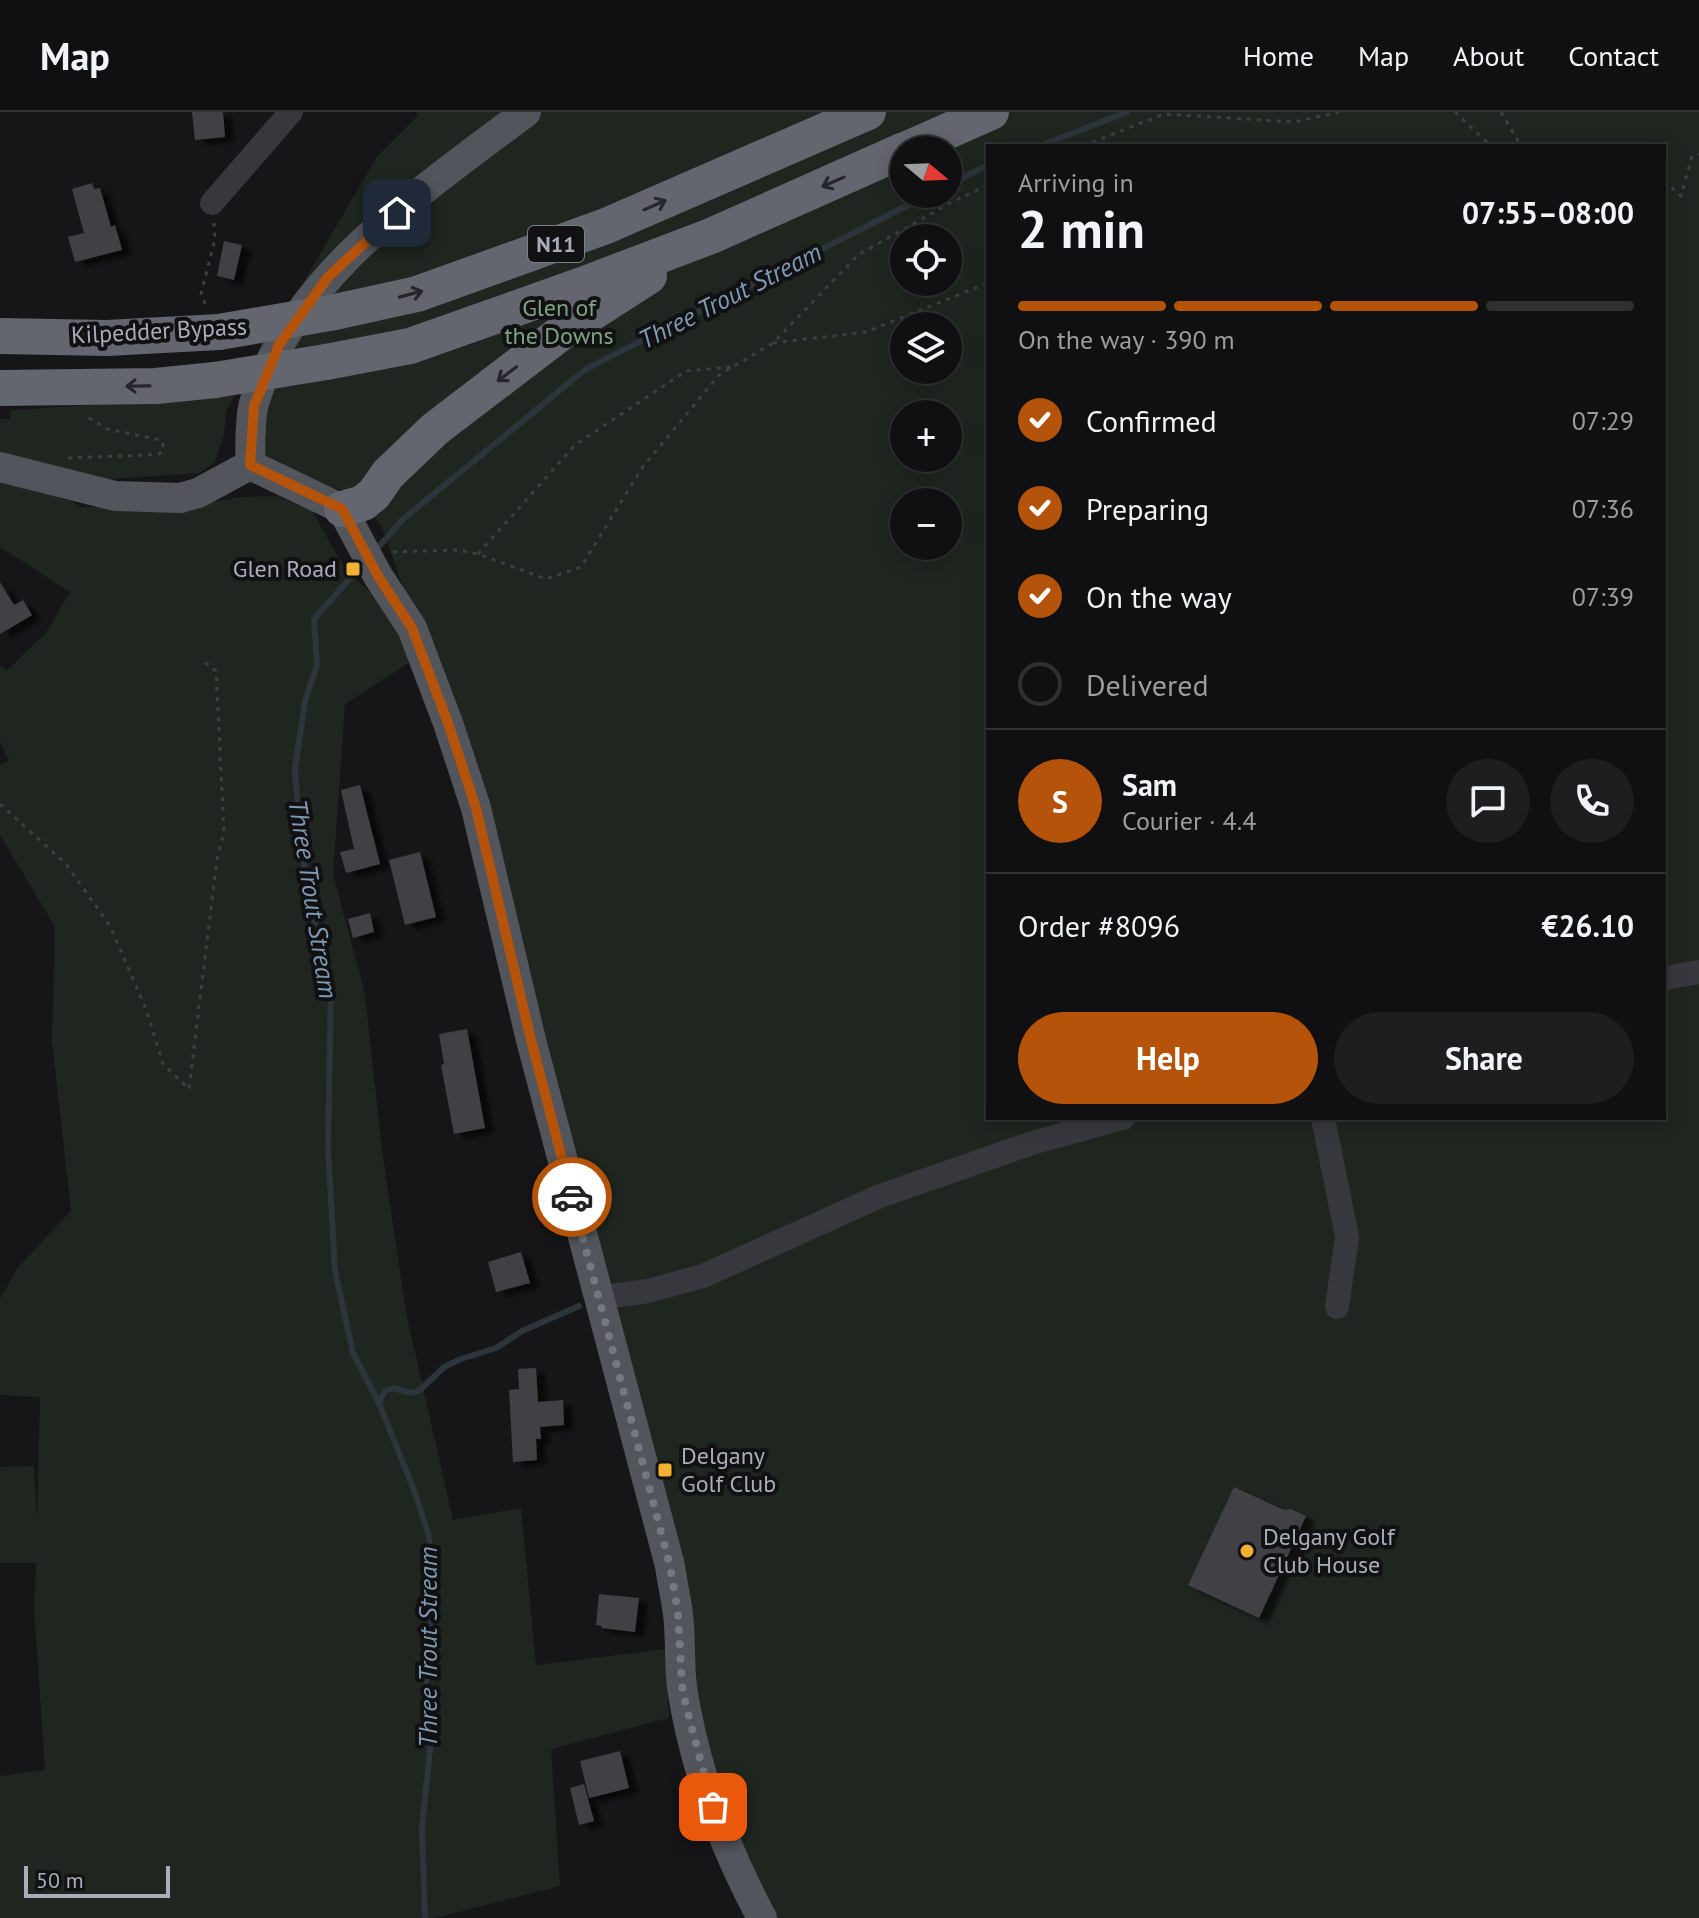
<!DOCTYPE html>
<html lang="en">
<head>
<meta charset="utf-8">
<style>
  body { margin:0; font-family:"PT Sans",sans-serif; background:#1e1e20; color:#f1f3f6; height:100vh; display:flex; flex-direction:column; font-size:30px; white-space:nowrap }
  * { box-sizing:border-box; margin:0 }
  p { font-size:26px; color:#9c9d9f }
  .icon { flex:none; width:44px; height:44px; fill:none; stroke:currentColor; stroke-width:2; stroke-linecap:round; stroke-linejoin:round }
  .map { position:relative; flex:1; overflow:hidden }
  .sheet { position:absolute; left:986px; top:32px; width:680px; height:976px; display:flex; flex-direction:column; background:#101012; border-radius:0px; box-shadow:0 4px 20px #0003,0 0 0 2px #303032 }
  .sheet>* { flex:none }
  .needle { width:52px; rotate:109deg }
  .controls { position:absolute; left:890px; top:24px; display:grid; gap:16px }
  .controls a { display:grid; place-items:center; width:72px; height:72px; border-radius:50%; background:#101012; box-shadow:0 4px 20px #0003,0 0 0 2px #303032; font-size:40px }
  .scale { position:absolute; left:24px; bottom:20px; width:146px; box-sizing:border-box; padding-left:8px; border:4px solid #a8adb8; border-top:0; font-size:22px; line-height:28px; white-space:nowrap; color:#a8adb8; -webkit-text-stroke:6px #111113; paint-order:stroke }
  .pin { position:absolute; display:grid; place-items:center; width:68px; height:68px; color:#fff; margin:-34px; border-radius:16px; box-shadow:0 4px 12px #0006 }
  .courier { position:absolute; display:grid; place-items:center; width:80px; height:80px; margin:-40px; border:6px solid #b45309; border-radius:50%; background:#fff; color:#222; box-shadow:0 2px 10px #0007 }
  .overview em { font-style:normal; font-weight:800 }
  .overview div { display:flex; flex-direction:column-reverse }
  .overview { display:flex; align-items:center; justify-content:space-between; height:136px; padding:0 32px }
  h1 { font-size:52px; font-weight:800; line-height:60px }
  .bar { display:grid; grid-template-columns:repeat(4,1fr); gap:12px 8px; align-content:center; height:96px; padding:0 32px }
  .bar i { height:10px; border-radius:6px; background:#303032 }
  .bar .on { background:#b45309 }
  .bar p { grid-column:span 4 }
  .line { display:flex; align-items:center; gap:20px; padding:0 32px; border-top:2px solid #303032 }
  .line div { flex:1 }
  .round { display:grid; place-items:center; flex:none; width:84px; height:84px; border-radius:42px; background:#1e1e20 }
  ol { padding:0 32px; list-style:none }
  li { display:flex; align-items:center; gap:24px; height:88px }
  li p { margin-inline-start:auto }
  li .icon { padding:8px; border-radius:50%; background:#b45309; color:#fff; stroke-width:4 }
  li:last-child { color:#9c9d9f }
  li i { width:44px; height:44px; border:4px solid #303032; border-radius:50% }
  .primary-button { display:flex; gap:16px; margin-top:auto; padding:16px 32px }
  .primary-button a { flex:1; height:92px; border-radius:48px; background:#b45309; color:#fff; font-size:32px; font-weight:800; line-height:92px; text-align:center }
  .primary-button a+a { background:#1e1e20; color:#f1f3f6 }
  header { display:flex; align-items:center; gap:48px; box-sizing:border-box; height:112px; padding:0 40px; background:#101012; border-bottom:2px solid #303032 }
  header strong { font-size:38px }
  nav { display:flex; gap:44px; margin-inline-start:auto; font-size:28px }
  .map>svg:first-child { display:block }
  .green { fill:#1e261f; fill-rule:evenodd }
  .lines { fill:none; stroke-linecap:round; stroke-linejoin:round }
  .stream { stroke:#2c353c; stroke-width:6 }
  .building { fill:#404145; filter:url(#shadow) }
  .path { stroke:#3d3f44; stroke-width:3; stroke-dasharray:4 6; stroke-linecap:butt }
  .minor { stroke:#37383d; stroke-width:24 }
  .major { stroke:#53555c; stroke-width:30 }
  .highway { stroke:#63666e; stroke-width:36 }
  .highway-bridge { stroke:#63666e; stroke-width:36 }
  .oneway { stroke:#26262a }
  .done { stroke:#757880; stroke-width:8; stroke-dasharray:0 14.4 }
  .route { stroke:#b45309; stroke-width:10 }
  .poi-dot { fill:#f2b134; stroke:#111113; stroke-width:3 }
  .labels { text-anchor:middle; stroke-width:8; stroke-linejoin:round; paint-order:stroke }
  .shield { fill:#111113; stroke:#7b7e86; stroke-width:2 }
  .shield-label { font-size:22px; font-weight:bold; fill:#a8adb8 }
  .park-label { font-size:24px; fill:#7fa381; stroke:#111113 }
  .street-label { font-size:24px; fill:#a8adb8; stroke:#111113 }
  .poi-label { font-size:24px; fill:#a8adb8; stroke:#111113; text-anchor:start }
  .water-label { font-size:26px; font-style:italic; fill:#7f9bb3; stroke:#111113 }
</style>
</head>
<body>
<header>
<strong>Map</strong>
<nav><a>Home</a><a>Map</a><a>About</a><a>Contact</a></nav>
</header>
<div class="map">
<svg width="1699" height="1806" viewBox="0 0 1699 1806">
  <defs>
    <filter id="shadow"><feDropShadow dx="9" dy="5" stdDeviation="2" flood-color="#0009"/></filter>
  </defs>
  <rect width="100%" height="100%" fill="#161618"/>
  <path class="green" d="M416,0H1699V1806H771L745,1750L701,1614L405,480L381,413L350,380L308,370L265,349L259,295L292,190L376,46L418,4ZM988,34H1664V1006H988ZM904,38H948V82H904ZM904,126H948V170H904ZM904,214H948V258H904ZM904,302H948V346H904ZM904,390H948V434H904Z
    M234,284L226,300L224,323L215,350L200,361L93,368L0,345V307H10L11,298Z
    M0,366L73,390L81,395H121L220,389L240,385L277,384L312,399L347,460L376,485L413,548L345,592L333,762L365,882L382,1038L406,1200L453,1408L521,1396L536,1553L666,1537L669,1606L551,1637L560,1774L435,1806H0V1664L45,1658L34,1497L36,1451H0V1355L34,1354L37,1407L40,1285L0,1283V1186L19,1154L71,1099L52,929L55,815L0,723V653L9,648L0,630V553L6,559L46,521L70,480L0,435Z"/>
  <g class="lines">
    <path class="stream" d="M1040,34L1127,0
      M948,73L988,53
      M375,439L402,408L586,257L930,82
      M362,453L314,507L317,553L305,589L295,657L300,730L315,813L331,870L328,1037L335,1159L353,1241L379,1291L414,1378L429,1424L433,1493L426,1571L431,1628L422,1715L425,1806
      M379,1291L385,1279L394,1276L411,1281L420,1278L444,1255L461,1247L496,1236L522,1219L579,1194"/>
  </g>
  <path class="building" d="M192,0H223L225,25L195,28Z
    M92,71L94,77L100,76L111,115L115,113L122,138L75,150L68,125L84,121L72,77Z
    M224,129L242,133L234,168L217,164Z
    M0,470L14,493L23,488L32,503L0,522Z
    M360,673L380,752L346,761L340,740L354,737L341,678Z
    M420,740L436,805L405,813L389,748Z
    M370,801L374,820L353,826L348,807Z
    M467,917L485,1016L454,1022L441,953L444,952L439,922Z
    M521,1140L530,1171L496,1180L488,1150Z
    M536,1256L538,1290L563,1288L564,1313L540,1315L541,1327H536L537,1348L513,1350L509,1278L519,1277L518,1257Z
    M1234,1375L1284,1398L1291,1397L1306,1404L1259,1506L1188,1473Z
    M599,1482L639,1486L635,1520L601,1516L602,1514L596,1513Z
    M620,1639L629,1676L589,1686L580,1649Z
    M584,1672L594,1709L579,1713L570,1676Z"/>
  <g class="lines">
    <path class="path" d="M1455,0L1491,34
      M1501,0L1521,34
      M1083,34L1164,2L1294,10L1339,0
      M1378,34H1491
      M1664,69L1681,84L1692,44L1699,42
      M205,192L201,182L215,127L214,111
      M773,231L866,220L988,171
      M68,346L147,343L159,342L164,336L161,328L107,317L86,304
      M393,440L457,438L478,442L546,467L581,455L642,356L719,263L773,231L858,143L952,90L988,73
      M478,442L575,333L686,259L731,255
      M0,692L66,752L110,814L146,897L163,952L189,977L217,747L224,720L216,559L202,548"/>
    <path class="minor" d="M212,91L291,0
      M1664,866L1699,860
      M1323,1006L1347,1125L1337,1195
      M598,1186L648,1179L703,1164L880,1084L1035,1030L1123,1006"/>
    <path class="major" d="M250,353L342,397L378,464L412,516L448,611L476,696L531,928L670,1454C672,1470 676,1486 678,1502C681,1526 679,1551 682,1575C694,1656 724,1735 762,1806
      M250,353C251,334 249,310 254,291C292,164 426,76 526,0
      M0,355L115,384L180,386L198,381L250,353"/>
    <path class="highway" d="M905,38L991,0
      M335,200L417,182L606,114L868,0
      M0,224L107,226L219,220
      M326,250L410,234L582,173L711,124L904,38
      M0,276L156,274L215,268
      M342,397L363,391L374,382L388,362L435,317L562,220L649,164"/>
    <path class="highway-bridge" d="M219,220L335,200
      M215,268L326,250"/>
  </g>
  <defs><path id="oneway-shaft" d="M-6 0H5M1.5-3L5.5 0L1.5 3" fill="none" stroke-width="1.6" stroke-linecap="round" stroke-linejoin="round" transform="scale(2)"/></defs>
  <g class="oneway">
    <use href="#oneway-shaft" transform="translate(833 70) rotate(156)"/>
    <use href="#oneway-shaft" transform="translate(655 93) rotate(-24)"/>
    <use href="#oneway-shaft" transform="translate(411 182) rotate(-15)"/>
    <use href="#oneway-shaft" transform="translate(507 262) rotate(143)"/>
    <use href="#oneway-shaft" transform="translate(138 274) rotate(179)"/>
  </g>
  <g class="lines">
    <path class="done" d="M572,1085L670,1454L678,1501L682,1573L686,1594L713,1695"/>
    <path class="route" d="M397,101L328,165L279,233L254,294L250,353L342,397L378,464L412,516L448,611L476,696L531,928L572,1085"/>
  </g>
  <g class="poi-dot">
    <rect x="345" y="449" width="16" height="16" rx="4"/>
    <rect x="657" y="1350" width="16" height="16" rx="4"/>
    <circle cx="1247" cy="1439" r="8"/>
  </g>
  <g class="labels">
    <rect class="shield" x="528" y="114" width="56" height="36" rx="6"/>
    <g class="shield-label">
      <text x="556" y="140">N11</text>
    </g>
    <g class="park-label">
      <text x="559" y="204">Glen of<tspan x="559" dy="28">the Downs</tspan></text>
    </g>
    <g class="street-label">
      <text transform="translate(159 219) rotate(-3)" y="8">Kilpedder Bypass</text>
    </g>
    <g class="poi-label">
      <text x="337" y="465" text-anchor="end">Glen Road</text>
      <text x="681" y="1352">Delgany<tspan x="681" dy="28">Golf Club</tspan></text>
      <text x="1263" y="1433">Delgany Golf<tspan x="1263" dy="28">Club House</tspan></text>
    </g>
    <g class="water-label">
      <text transform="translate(730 184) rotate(-27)" y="9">Three Trout Stream</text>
      <text transform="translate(313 787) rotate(81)" y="9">Three Trout Stream</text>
      <text transform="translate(428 1535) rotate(-90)" y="9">Three Trout Stream</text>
    </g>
  </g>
</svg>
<div class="controls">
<a><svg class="needle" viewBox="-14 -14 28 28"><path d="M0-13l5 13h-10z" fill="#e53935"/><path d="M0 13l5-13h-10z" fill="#9c9d9f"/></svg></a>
<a><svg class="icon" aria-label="locate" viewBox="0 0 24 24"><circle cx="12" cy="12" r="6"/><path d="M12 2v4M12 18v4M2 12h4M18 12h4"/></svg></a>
<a><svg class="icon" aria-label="layers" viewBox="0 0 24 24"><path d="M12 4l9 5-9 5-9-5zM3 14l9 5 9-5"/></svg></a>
<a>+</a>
<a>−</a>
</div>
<div class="scale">50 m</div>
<div class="pin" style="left:713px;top:1695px;background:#ea580c"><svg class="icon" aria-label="bag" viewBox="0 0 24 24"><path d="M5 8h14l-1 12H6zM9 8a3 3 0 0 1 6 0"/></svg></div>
<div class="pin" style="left:397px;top:101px;background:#1f2937"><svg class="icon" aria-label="home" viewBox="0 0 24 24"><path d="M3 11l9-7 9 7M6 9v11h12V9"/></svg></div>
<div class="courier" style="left:572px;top:1085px"><svg class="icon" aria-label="car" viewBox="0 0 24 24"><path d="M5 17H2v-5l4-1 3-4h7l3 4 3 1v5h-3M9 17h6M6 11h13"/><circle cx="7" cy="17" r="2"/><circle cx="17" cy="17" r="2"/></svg></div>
<section class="sheet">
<div class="overview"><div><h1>2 min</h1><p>Arriving in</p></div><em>07:55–08:00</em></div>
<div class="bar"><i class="on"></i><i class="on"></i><i class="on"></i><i></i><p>On the way · 390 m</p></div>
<ol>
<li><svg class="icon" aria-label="check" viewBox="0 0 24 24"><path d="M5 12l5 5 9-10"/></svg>Confirmed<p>07:29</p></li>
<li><svg class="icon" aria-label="check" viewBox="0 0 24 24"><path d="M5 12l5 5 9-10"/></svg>Preparing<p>07:36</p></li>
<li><svg class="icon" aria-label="check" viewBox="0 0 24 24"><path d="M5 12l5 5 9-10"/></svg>On the way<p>07:39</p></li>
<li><i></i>Delivered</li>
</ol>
<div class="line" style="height:144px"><b class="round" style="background:#b45309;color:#fff">S</b><div><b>Sam</b><p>Courier · 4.4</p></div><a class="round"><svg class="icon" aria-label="chat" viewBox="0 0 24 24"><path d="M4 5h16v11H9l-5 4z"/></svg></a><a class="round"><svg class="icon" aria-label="phone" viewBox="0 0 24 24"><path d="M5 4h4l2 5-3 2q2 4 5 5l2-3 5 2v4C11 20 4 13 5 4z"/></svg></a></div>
<div class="line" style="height:104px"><div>Order #8096</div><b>€26.10</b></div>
<div class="primary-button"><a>Help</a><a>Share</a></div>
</section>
</div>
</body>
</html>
